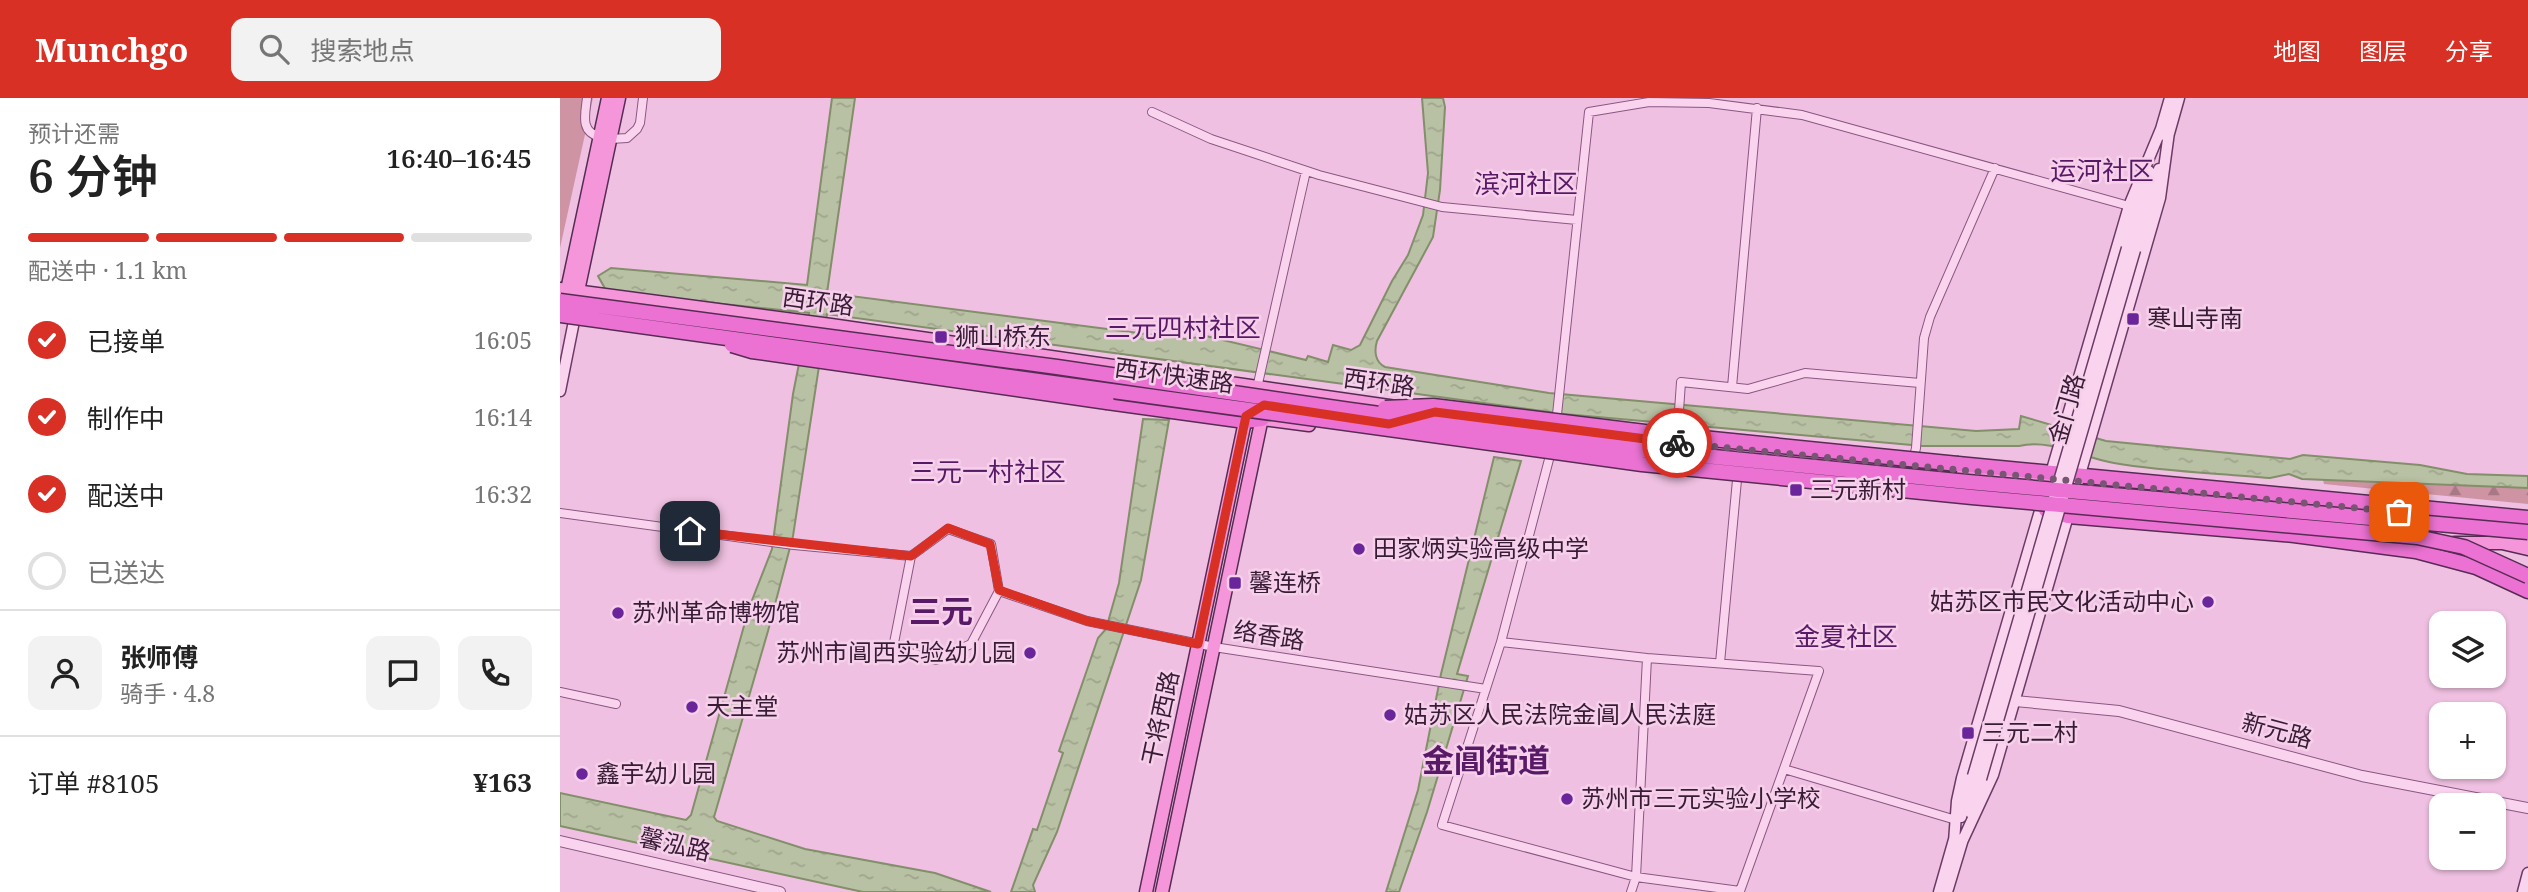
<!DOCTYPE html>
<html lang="zh">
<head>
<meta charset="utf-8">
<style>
  body { margin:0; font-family:"Noto Serif","Noto Sans SC",serif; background:#f2f2f2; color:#222; height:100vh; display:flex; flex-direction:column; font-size:26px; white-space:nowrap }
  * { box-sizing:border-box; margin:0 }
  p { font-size:23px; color:#767676 }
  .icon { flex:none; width:38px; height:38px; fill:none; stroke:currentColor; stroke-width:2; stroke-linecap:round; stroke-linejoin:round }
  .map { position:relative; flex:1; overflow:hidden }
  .drawer { display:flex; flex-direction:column; background:#fff; width:560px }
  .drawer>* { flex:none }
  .controls { position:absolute; left:1869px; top:513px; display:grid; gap:14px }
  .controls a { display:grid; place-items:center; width:77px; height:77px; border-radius:14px; background:#fff; box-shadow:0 2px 5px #0004; font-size:35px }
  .pin { position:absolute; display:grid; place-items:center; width:60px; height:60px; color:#fff; margin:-30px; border-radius:14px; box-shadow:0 4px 10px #0006 }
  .courier { position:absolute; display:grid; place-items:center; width:70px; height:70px; margin:-35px; border:5px solid #d93025; border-radius:50%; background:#fff; color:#222; box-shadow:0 2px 9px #0007 }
  .headline em { font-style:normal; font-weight:600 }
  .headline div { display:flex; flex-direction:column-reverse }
  .headline { display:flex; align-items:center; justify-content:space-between; height:119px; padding:0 28px }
  h1 { font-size:46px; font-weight:600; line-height:52px }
  .bar { display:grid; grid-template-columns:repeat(4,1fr); gap:10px 7px; align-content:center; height:84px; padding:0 28px }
  .bar i { height:9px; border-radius:5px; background:#e0e0e0 }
  .bar .current { background:#d93025 }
  .bar p { grid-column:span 4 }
  .line { display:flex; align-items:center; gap:18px; padding:0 28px; border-top:2px solid #e0e0e0 }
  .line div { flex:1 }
  .round { display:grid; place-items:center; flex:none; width:74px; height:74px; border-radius:14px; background:#f2f2f2 }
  ol { padding:0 28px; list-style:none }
  li { display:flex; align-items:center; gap:21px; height:77px }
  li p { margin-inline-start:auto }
  li .icon { padding:7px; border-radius:50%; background:#d93025; color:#fff; stroke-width:4 }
  li:last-child { color:#767676 }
  li i { width:38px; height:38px; border:4px solid #e0e0e0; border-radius:50% }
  header { display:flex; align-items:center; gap:42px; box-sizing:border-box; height:98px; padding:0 35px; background:#d93025; color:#fff }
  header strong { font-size:33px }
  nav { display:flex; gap:38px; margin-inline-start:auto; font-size:24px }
  .search { width:490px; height:63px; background:#f2f2f2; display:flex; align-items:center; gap:18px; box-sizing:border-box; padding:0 24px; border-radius:14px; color:#767676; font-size:26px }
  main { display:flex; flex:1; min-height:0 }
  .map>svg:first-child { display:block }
  .forest { fill:url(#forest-firs) }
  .garden { fill:#ce94a4 }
  .water { fill:url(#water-ripples); stroke:#828f6a; stroke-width:2 }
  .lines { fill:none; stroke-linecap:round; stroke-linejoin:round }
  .minor-casing { stroke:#895782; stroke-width:10 }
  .tertiary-casing { stroke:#895782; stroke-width:12 }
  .secondary-casing { stroke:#6b3b66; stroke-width:13 }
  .primary-casing { stroke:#562c54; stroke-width:15 }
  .trunk-casing { stroke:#562c54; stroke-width:17 }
  .minor { stroke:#fad4ee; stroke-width:8 }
  .tertiary { stroke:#fad4ee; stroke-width:10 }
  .secondary { stroke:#fad4ee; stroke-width:10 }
  .primary { stroke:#f496d9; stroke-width:12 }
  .trunk { stroke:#eb72d2; stroke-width:14 }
  .secondary-bridge-casing { stroke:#6b3b66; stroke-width:13; stroke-linecap:butt }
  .trunk-bridge-casing { stroke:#562c54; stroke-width:17; stroke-linecap:butt }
  .secondary-bridge { stroke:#fad4ee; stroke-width:10 }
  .trunk-bridge { stroke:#eb72d2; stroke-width:14 }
  .done { stroke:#785572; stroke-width:7; stroke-dasharray:0 12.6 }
  .route { stroke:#d93025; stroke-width:9 }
  .poi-dot { fill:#6a259a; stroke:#f6d0eb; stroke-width:2.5 }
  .labels { text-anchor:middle; stroke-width:5; stroke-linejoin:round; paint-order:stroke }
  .street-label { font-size:24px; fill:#381c36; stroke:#f6d0eb }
  .poi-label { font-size:24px; fill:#381c36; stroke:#f6d0eb; text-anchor:start }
  .neighbourhood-label { font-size:26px; fill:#581a66; stroke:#f6d0eb }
  .district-label { font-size:32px; font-weight:bold; fill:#581a66; stroke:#f6d0eb }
</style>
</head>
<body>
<header>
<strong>Munchgo</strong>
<div class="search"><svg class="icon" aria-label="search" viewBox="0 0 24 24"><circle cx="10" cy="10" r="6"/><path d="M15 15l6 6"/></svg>搜索地点</div>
<nav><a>地图</a><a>图层</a><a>分享</a></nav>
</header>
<main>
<section class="drawer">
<div class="headline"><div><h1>6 分钟</h1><p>预计还需</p></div><em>16:40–16:45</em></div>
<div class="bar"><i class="current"></i><i class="current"></i><i class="current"></i><i></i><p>配送中 · 1.1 km</p></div>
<ol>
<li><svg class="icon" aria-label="check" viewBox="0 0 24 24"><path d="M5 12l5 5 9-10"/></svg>已接单<p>16:05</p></li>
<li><svg class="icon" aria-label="check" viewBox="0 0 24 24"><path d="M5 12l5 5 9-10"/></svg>制作中<p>16:14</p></li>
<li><svg class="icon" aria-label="check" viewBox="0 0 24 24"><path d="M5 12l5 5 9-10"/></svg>配送中<p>16:32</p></li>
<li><i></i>已送达</li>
</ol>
<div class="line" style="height:126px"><a class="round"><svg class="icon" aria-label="person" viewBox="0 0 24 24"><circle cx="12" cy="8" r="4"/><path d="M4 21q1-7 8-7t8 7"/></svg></a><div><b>张师傅</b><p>骑手 · 4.8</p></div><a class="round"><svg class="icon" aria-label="chat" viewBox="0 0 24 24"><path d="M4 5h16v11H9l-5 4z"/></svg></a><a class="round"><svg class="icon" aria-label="phone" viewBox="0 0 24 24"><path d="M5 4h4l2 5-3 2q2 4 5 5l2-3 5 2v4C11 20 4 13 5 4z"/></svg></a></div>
<div class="line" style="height:91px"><div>订单 #8105</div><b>¥163</b></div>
</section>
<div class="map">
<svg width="1968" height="794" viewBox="0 0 1968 794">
  <defs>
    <pattern id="forest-firs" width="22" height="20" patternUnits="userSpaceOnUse" patternTransform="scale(1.75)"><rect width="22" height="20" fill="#ce94a4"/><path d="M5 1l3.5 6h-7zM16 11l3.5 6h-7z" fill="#a87886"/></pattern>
    <pattern id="water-ripples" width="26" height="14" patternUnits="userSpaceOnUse" patternTransform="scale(1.75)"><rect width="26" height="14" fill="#b8c1a3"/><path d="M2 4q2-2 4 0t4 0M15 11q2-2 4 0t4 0" fill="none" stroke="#9fa58d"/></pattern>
  </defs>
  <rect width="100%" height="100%" fill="#efc0e1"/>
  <path class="forest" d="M1763,382L1968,390V406L1764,386Z"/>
  <path class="garden" d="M0,0H33L0,150Z"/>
  <path class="water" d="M272,0H295L267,195L625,241L646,238L746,262L748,258L768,264L773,247L791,252L800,247L832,183L848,157L863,117L868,75L862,0H883L885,9L880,92L873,139L817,243C814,253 815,264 825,269L989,295L1416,333L1459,331L1461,318L1546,343L1730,361L1743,357L1860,367L1907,376L1968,378V390L1742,381L1729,376L1710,380C1658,375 1605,374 1554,365C1523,360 1490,340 1459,348H1363L1004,316L267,216L233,438L208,533L154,719L157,723L245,751L375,775L431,794H303L0,728V695L126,722L131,717L189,510L212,451L233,296L249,215L47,194L38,178L51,170L247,187Z
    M583,321L609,322L581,482L497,734L473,787L475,794H451L473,731L477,732L503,655L499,653L538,540L546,531L559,485Z
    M934,359L961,363L897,576L908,578L867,714L839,794H826L858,692L881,576Z"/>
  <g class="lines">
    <g class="minor-casing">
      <path id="minor" d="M27,0C25,17 20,34 40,39
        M592,14L651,41L759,77L882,109L1017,122
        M51,41L67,40L77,31L80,25L83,0
        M1172,289L1197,10
        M697,290L746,73
        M996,326L1029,14L1089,4L1149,5L1242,17L1569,108
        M1114,339L1118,327L1121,284L1188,291L1245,275L1360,285
        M1353,363L1356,350L1364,240L1370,219L1435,70
        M0,415L234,447L351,458L388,431L431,446L439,493L527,523L654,549L926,591
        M351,458L333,550L376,562L411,546L439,493
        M941,544L1087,560L1259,573L1180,793L1076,779L882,727L941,544L992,350
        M1160,565L1177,382
        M0,594L56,606
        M1224,671L1396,722
        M1071,794L1076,779L1087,560"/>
    </g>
    <g class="tertiary-casing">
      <path id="tertiary" d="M1455,603L1559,613L1802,678L1968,710
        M0,743L220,794"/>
    </g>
    <g class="secondary-casing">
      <path id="secondary" d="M1599,38L1610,0
        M1608,39L1619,0
        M1567,150L1589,73
        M1575,152L1599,71
        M0,293L16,213
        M1411,715L1421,681
        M1401,719L1413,678
        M1394,744L1397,703L1402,680L1569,108L1601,31
        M1401,746L1433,677L1600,100L1609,34
        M1379,794L1395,738
        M1387,794L1403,741
        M1963,794L1968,775"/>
    </g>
    <g class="primary-casing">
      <path id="primary" d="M0,191L271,227L836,309
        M7,192L48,0
        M18,193L59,0
        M594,301L607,293L688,305
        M694,320L749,327
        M972,327L1085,342L1510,384
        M1945,436L1968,443
        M1894,445H1942L1968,451
        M586,794L687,314
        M602,794L703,315"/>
    </g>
    <g class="trunk-casing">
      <path id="trunk" d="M547,304L685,323L702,321
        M1398,366L1968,420
        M1486,412L1508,418L1734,437L1856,453L1916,469L1968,493"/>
    </g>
    <use href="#minor" class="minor"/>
    <use href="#tertiary" class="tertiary"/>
    <use href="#secondary" class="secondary"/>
    <use href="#primary" class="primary"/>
    <use href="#trunk" class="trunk"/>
    <g class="secondary-bridge-casing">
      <path id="secondary-bridge" d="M1413,678L1567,150
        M1421,681L1575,152"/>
    </g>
    <g class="trunk-bridge-casing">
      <path id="trunk-bridge" d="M0,203L497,269L790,312L1084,352L1408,384L1968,434
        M0,217L1082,366L1412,399L1857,439L1904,449L1968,478
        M172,247L192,253L547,304
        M825,310L873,308L1093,335L1398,366"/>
    </g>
    <use href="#secondary-bridge" class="secondary-bridge"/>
    <use href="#trunk-bridge" class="trunk-bridge"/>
  </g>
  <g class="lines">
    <path class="done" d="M1117,345L1839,414"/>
    <path class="route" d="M130,433L351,458L388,430L430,446L439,492L527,523L638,546L686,318L704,307L829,326L875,314L1117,345"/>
  </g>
  <g class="poi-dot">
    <rect x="1566" y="214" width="14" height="14" rx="3.5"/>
    <rect x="374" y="232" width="14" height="14" rx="3.5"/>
    <rect x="1229" y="385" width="14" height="14" rx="3.5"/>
    <circle cx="799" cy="451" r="7"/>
    <rect x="668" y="478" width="14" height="14" rx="3.5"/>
    <circle cx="1648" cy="504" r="7"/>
    <circle cx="58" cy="515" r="7"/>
    <circle cx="470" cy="555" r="7"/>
    <circle cx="132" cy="609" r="7"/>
    <circle cx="830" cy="617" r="7"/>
    <rect x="1401" y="628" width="14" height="14" rx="3.5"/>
    <circle cx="22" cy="676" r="7"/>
    <circle cx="1007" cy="701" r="7"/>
  </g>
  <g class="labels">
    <g class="street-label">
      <text transform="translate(258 204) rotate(8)" y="8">西环路</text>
      <text transform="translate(614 278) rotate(8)" y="8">西环快速路</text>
      <text transform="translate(819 285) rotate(8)" y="8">西环路</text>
      <text transform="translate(1507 311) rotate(-74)" y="8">金门路</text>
      <text transform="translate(709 538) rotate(9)" y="8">络香路</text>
      <text transform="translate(601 620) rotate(-78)" y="8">干将西路</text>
      <text transform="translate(1717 633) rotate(15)" y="8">新元路</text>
      <text transform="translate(115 747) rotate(13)" y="8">馨泓路</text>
    </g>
    <g class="poi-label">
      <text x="1587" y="229">寒山寺南</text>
      <text x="395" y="247">狮山桥东</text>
      <text x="1250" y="400">三元新村</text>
      <text x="813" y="459">田家炳实验高级中学</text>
      <text x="689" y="493">馨连桥</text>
      <text x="1634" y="512" text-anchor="end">姑苏区市民文化活动中心</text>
      <text x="72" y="523">苏州革命博物馆</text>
      <text x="456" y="563" text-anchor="end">苏州市阊西实验幼儿园</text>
      <text x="146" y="617">天主堂</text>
      <text x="844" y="625">姑苏区人民法院金阊人民法庭</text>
      <text x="1422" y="643">三元二村</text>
      <text x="36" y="684">鑫宇幼儿园</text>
      <text x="1021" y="709">苏州市三元实验小学校</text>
    </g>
    <g class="neighbourhood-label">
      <text x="1542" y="82">运河社区</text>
      <text x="966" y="95">滨河社区</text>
      <text x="623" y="239">三元四村社区</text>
      <text x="428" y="383">三元一村社区</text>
      <text x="1286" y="548">金夏社区</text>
    </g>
    <g class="district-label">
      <text x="381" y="525">三元</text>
      <text x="926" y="674">金阊街道</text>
    </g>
  </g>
</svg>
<div class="controls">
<a><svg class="icon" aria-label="layers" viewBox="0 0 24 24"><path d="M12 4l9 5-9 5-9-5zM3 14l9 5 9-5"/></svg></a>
<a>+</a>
<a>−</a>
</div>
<div class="pin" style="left:1839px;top:414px;background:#ea580c"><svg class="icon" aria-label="bag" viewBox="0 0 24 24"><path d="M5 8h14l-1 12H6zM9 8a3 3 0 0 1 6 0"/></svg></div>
<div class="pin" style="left:130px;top:433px;background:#1f2937"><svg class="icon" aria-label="home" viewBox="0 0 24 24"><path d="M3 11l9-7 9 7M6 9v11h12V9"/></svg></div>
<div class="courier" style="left:1117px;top:345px"><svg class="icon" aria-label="bike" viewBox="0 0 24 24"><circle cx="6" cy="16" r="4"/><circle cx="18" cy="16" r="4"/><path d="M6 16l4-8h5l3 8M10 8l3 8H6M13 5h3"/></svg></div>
</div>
</main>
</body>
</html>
